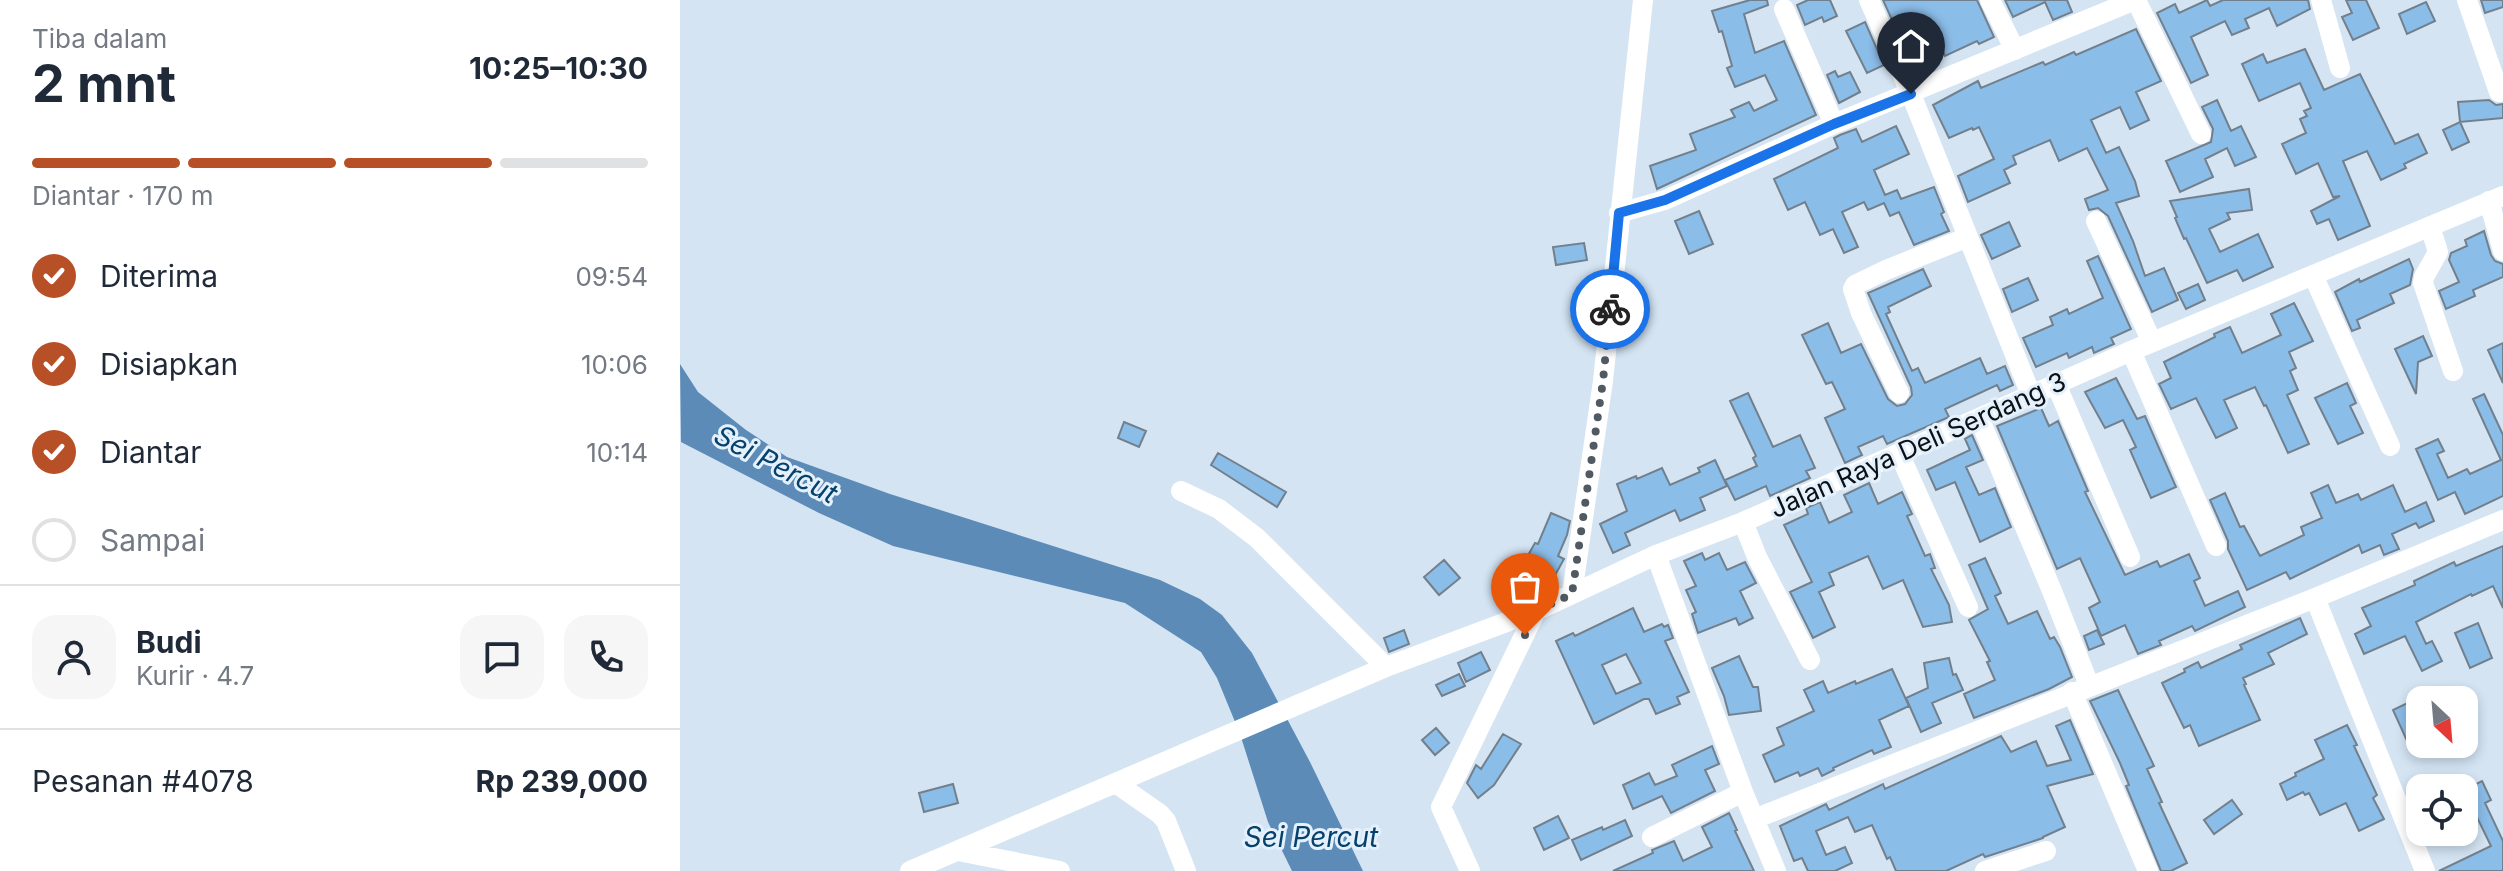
<!DOCTYPE html>
<html lang="id">
<head>
<meta charset="utf-8">
<style>
  body { margin:0; font-family:Inter,sans-serif; background:#f6f6f7; color:#1f2937; height:100vh; display:flex; flex-direction:column; font-size:30px; white-space:nowrap }
  * { box-sizing:border-box; margin:0 }
  p { font-size:26px; color:#747a83 }
  .icon { flex:none; width:44px; height:44px; fill:none; stroke:currentColor; stroke-width:2; stroke-linecap:round; stroke-linejoin:round }
  .map { position:relative; flex:1; overflow:hidden }
  .drawer { display:flex; flex-direction:column; background:#fff; width:680px }
  .drawer>* { flex:none }
  .needle { width:52px; rotate:154deg }
  .controls { position:absolute; left:1726px; top:686px; display:grid; gap:16px }
  .controls a { display:grid; place-items:center; width:72px; height:72px; border-radius:16px; background:#fff; box-shadow:0 4px 12px #0003; font-size:40px }
  .pin { position:absolute; display:grid; place-items:center; width:68px; height:68px; color:#fff; margin:-82px -34px; border-radius:50% 50% 50% 0; rotate:-45deg; box-shadow:0 0 8px #0007 }
  .pin .icon { rotate:45deg }
  .courier { position:absolute; display:grid; place-items:center; width:80px; height:80px; margin:-40px; border:6px solid #1a73e8; border-radius:50%; background:#fff; color:#222; box-shadow:0 2px 10px #0007 }
  .headline em { font-style:normal; font-weight:700 }
  .headline div { display:flex; flex-direction:column-reverse }
  .headline { display:flex; align-items:center; justify-content:space-between; height:136px; padding:0 32px }
  h1 { font-size:52px; font-weight:700; line-height:60px }
  .bar { display:grid; grid-template-columns:repeat(4,1fr); gap:12px 8px; align-content:center; height:96px; padding:0 32px }
  .bar i { height:10px; border-radius:6px; background:#e0e1e3 }
  .bar .selected { background:#b75027 }
  .bar p { grid-column:span 4 }
  .line { display:flex; align-items:center; gap:20px; padding:0 32px; border-top:2px solid #e0e1e3 }
  .line div { flex:1 }
  .round { display:grid; place-items:center; flex:none; width:84px; height:84px; border-radius:24px; background:#f6f6f7 }
  ol { padding:0 32px; list-style:none }
  li { display:flex; align-items:center; gap:24px; height:88px }
  li p { margin-inline-start:auto }
  li .icon { padding:8px; border-radius:50%; background:#b75027; color:#fff; stroke-width:4 }
  li:last-child { color:#747a83 }
  li i { width:44px; height:44px; border:4px solid #e0e1e3; border-radius:50% }
  main { display:flex; flex:1; min-height:0 }
  .map>svg:first-child { display:block }
  .water { fill:#5b8bb6 }
  .building { fill:#8bbde9; stroke:#72808d; stroke-width:2; fill-rule:evenodd }
  .lines { fill:none; stroke-linecap:round; stroke-linejoin:round }
  .minor { stroke:#fff; stroke-width:20 }
  .done { stroke:#515a62; stroke-width:8; stroke-dasharray:0 14.4 }
  .route { stroke:#1a73e8; stroke-width:10 }
  .labels { text-anchor:middle; stroke-width:6; stroke-linejoin:round; paint-order:stroke }
  .street-label { font-size:26px; fill:#0a1014; stroke:#e4f1fc }
  .water-label { font-size:28px; font-style:italic; fill:#05416b; stroke:#e4f1fc }
</style>
</head>
<body>
<main>
<section class="drawer">
<div class="headline"><div><h1>2 mnt</h1><p>Tiba dalam</p></div><em>10:25–10:30</em></div>
<div class="bar"><i class="selected"></i><i class="selected"></i><i class="selected"></i><i></i><p>Diantar · 170 m</p></div>
<ol>
<li><svg class="icon" aria-label="check" viewBox="0 0 24 24"><path d="M5 12l5 5 9-10"/></svg>Diterima<p>09:54</p></li>
<li><svg class="icon" aria-label="check" viewBox="0 0 24 24"><path d="M5 12l5 5 9-10"/></svg>Disiapkan<p>10:06</p></li>
<li><svg class="icon" aria-label="check" viewBox="0 0 24 24"><path d="M5 12l5 5 9-10"/></svg>Diantar<p>10:14</p></li>
<li><i></i>Sampai</li>
</ol>
<div class="line" style="height:144px"><a class="round"><svg class="icon" aria-label="person" viewBox="0 0 24 24"><circle cx="12" cy="8" r="4"/><path d="M4 21q1-7 8-7t8 7"/></svg></a><div><b>Budi</b><p>Kurir · 4.7</p></div><a class="round"><svg class="icon" aria-label="chat" viewBox="0 0 24 24"><path d="M4 5h16v11H9l-5 4z"/></svg></a><a class="round"><svg class="icon" aria-label="phone" viewBox="0 0 24 24"><path d="M5 4h4l2 5-3 2q2 4 5 5l2-3 5 2v4C11 20 4 13 5 4z"/></svg></a></div>
<div class="line" style="height:104px"><div>Pesanan #4078</div><b>Rp 239,000</b></div>
</section>
<div class="map">
<svg width="1823" height="871" viewBox="0 0 1823 871">
  <rect width="100%" height="100%" fill="#d4e4f3"/>
  <path class="water" d="M0,364L18,392L66,430L107,457L210,494L480,580L520,599L542,615L572,653L630,762L683,871H612L588,822L560,734L537,678L521,652L445,603L213,546L139,513L1,442Z"/>
  <path class="building" d="M1070,0H1087L1088,5L1064,14L1075,53L1104,41L1136,115L977,189L970,166L1016,150L1010,134L1055,117L1051,110L1069,102L1074,111L1097,100L1085,75L1055,87L1047,68L1052,66L1042,31L1039,32L1032,11Z
    M1128,0H1150L1157,16L1144,22L1142,17L1125,25L1117,5Z
    M1203,0H1297L1314,37L1299,44L1297,41L1265,56L1261,47L1236,59L1242,71L1236,73Z
    M1325,0H1387L1392,12L1373,20L1365,2L1333,17Z
    M1527,0L1530,6L1543,0H1628L1630,9L1597,26L1589,8L1565,19L1569,28L1552,35L1545,21L1511,37L1528,75L1511,83L1477,13L1495,4L1499,13Z
    M1666,0H1686L1699,28L1673,40L1662,17L1672,13Z
    M1801,0H1823V7L1805,13Z
    M1746,2L1755,21L1727,34L1719,14Z
    M1185,22L1204,65L1187,73L1166,31Z
    M1456,29L1481,81L1456,92L1469,120L1450,129L1440,107L1411,120L1426,153L1439,147L1455,181L1459,196L1436,203L1453,241L1465,276L1484,268L1498,300L1472,312L1428,216L1418,208L1409,210L1405,199L1428,190L1407,148L1379,161L1370,140L1333,156L1336,164L1324,170L1330,183L1288,202L1278,176L1314,159L1299,127L1293,130L1292,128L1269,138L1253,105L1298,81L1301,88L1363,62L1365,65L1394,52L1396,55Z
    M1625,49L1644,90L1680,74L1715,144L1738,134L1747,153L1724,164L1726,168L1701,180L1687,151L1663,161L1690,226L1658,240L1649,219L1637,224L1631,211L1660,196L1653,197L1638,163L1616,174L1602,144L1626,133L1620,119L1627,116L1624,111L1631,108L1620,83L1579,101L1562,64L1583,54L1587,63Z
    M1155,71L1158,77L1170,72L1180,92L1159,103L1147,75Z
    M1537,100L1551,131L1561,126L1576,157L1555,166L1547,148L1525,159L1533,177L1500,192L1486,161L1531,142L1533,129L1522,107Z
    M1809,100L1816,105L1823,104V118L1780,122L1778,102Z
    M1780,122L1789,142L1772,150L1763,130Z
    M1216,126L1229,154L1194,170L1205,195L1217,190L1221,199L1254,187L1264,212L1261,214L1269,231L1234,245L1219,212L1210,216L1204,203L1188,210L1184,202L1162,212L1178,247L1164,253L1153,229L1140,235L1125,202L1108,210L1094,179L1158,148L1154,138L1160,135L1176,129L1182,142Z
    M1569,189L1572,210L1547,213L1550,219L1529,229L1540,252L1578,234L1593,267L1563,281L1557,270L1527,283L1506,238L1504,239L1495,218L1497,217L1490,201Z
    M1019,211L1033,244L1009,254L995,221Z
    M1329,222L1340,246L1312,259L1301,235Z
    M1804,231L1811,255L1815,261L1823,264V277L1793,290L1795,296L1766,309L1759,291L1779,282L1769,260L1771,253L1787,246L1785,240Z
    M904,243L907,260L876,265L873,247Z
    M1418,256L1451,329L1431,338L1434,344L1414,353L1412,347L1389,358L1387,353L1356,367L1343,338L1373,325L1370,317L1387,309L1389,314L1423,298L1407,261Z
    M1729,259L1733,269L1730,285L1710,294L1714,303L1677,320L1680,328L1672,331L1655,292L1679,279L1680,282Z
    M1243,269L1251,286L1208,307L1210,312L1206,314L1232,371L1238,368L1245,383L1300,358L1307,374L1325,366L1333,385L1320,391L1317,385L1265,409L1269,417L1207,444L1203,436L1178,447L1182,455L1165,463L1145,418L1165,409L1152,382L1146,384L1122,335L1148,323L1161,353L1181,344L1208,399L1217,406L1225,404L1232,395L1231,387L1188,293Z
    M1348,278L1358,300L1332,312L1323,289Z
    M1518,284L1525,300L1506,309L1498,293Z
    M1614,303L1633,341L1609,352L1616,368L1610,371L1618,390L1607,395L1629,444L1608,453L1586,405L1584,406L1575,387L1544,400L1557,428L1536,438L1516,398L1491,409L1479,384L1491,378L1484,362L1535,337L1534,334L1550,327L1562,353L1601,335L1591,314Z
    M1743,336L1752,356L1738,362L1736,394L1715,349Z
    M1823,343V383L1808,350Z
    M1436,378L1457,419L1465,416L1496,487L1471,498L1450,450L1456,447L1443,420L1425,428L1405,392Z
    M1667,383L1676,403L1670,406L1683,433L1658,444L1635,398Z
    M1068,393L1093,447L1120,435L1135,468L1126,471L1130,478L1090,496L1086,486L1055,500L1045,480L1077,466L1073,458L1076,456L1050,401Z
    M1804,394L1823,435V496L1785,514L1775,492L1758,500L1736,449L1758,439L1764,451L1757,454L1768,478L1787,469L1790,474L1821,460L1793,399Z
    M1361,408L1369,426L1378,421L1408,491L1405,492L1445,575L1477,561L1480,567L1509,554L1520,578L1514,581L1525,606L1558,591L1565,607L1515,631L1512,626L1479,641L1481,645L1458,654L1445,625L1421,636L1409,608L1420,602L1400,558L1377,569L1317,426Z
    M444,422L466,431L459,447L438,438Z
    M1292,435L1303,460L1286,467L1299,495L1315,488L1331,527L1300,542L1275,482L1256,490L1247,470L1290,450L1285,439Z
    M538,453L606,492L597,507L531,465Z
    M1035,460L1047,486L1020,498L1025,510L1000,521L995,510L945,533L950,545L933,553L920,524L947,511L937,484L956,476L957,479L982,468L990,485L1020,472L1018,468Z
    M1189,483L1198,504L1222,492L1232,514L1227,516L1245,556L1250,554L1255,568L1251,569L1269,605L1272,622L1243,627L1223,580L1203,589L1188,556L1149,573L1154,585L1139,592L1155,627L1133,638L1110,592L1132,582L1104,525L1128,514L1126,508L1140,502L1149,523L1172,512L1164,495Z
    M1648,485L1656,503L1678,494L1681,500L1713,485L1725,512L1746,502L1754,521L1739,528L1736,523L1712,534L1719,549L1704,555L1700,545L1682,553L1679,545L1610,579L1606,572L1567,590L1548,549V541L1530,500L1545,493L1560,527L1564,526L1580,556L1624,535L1621,527L1642,518L1631,493Z
    M871,513L890,521L887,535L878,556L884,559L874,577L847,598L834,581L858,563L847,557L855,543L858,544Z
    M1823,546V608L1813,586L1792,596L1791,594L1736,622L1746,644L1752,641L1762,661L1742,671L1725,636L1684,654L1675,634L1691,626L1682,608L1735,585L1734,581L1774,562L1776,566Z
    M1022,553L1025,560L1039,553L1047,570L1065,562L1076,583L1060,591L1073,618L1059,625L1056,618L1018,633L1012,614L1016,612L1006,590L1016,586L1004,561Z
    M1305,558L1321,593L1315,596L1328,624L1357,611L1370,639L1374,637L1380,647L1392,677L1369,689L1294,718L1284,694L1315,680L1307,662L1310,661L1289,620L1308,609L1289,565Z
    M764,560L780,578L759,595L744,577Z
    M953,608L964,632L982,624L984,627L988,625L993,638L985,641L1009,692L997,697L1000,704L976,714L969,699H964L914,724L876,641L893,633L895,636ZM946,654L961,683L936,694L922,665Z
    M1620,618L1627,634L1588,653L1594,664L1563,678L1566,684L1564,685L1580,720L1519,746L1510,725L1504,728L1482,683L1505,672L1504,669L1518,662L1521,668L1562,649L1560,645Z
    M1798,623L1812,658L1790,668L1775,633Z
    M724,630L729,644L709,652L704,638Z
    M1417,630L1424,644L1409,650L1404,636Z
    M801,652L810,670L786,682L778,663Z
    M1059,656L1073,687H1078L1081,711L1049,715L1044,696L1032,668Z
    M1269,658L1273,675L1276,674L1283,690L1252,703L1261,723L1241,732L1226,698L1248,688L1244,663Z
    M1212,669L1229,706L1199,720L1211,747L1194,754L1192,750L1153,768L1154,770L1142,776L1138,768L1120,776L1118,772L1095,782L1083,755L1104,745L1097,728L1134,711L1124,690L1143,681L1148,693L1175,681L1176,684Z
    M779,674L785,686L762,696L756,685Z
    M1438,690L1474,766L1467,769L1482,802L1479,803L1507,863L1491,871H1481L1446,786L1449,785L1440,763L1410,701Z
    M1740,697V738L1728,743L1713,710Z
    M1390,720L1413,774L1367,786L1385,827L1363,837V838L1305,857L1303,854L1266,871H1216L1210,857L1207,859L1192,825L1175,832L1168,817L1136,831L1146,855L1165,847L1172,863L1155,871H1128L1122,858L1114,861L1100,826L1146,804L1149,810L1203,784L1205,789L1321,736L1331,752L1356,741L1367,766L1391,760L1376,726Z
    M1667,725L1677,745L1674,746L1697,795L1693,798L1704,819L1679,831L1666,803L1640,815L1629,793L1625,795L1623,792L1607,800L1600,784L1616,776L1615,773L1644,759L1635,740Z
    M756,728L769,743L755,755L742,740Z
    M823,734L841,744L814,785L798,798L787,783L796,765L801,769Z
    M1032,746L1039,764L1025,770L1035,791L991,813L982,796L953,809L943,785L969,773L975,785L997,776L992,765Z
    M1802,781L1811,800L1805,803L1823,841V871H1759L1811,846L1793,809L1784,813V790Z
    M273,784L278,803L244,812L239,793Z
    M1552,800L1562,814L1534,834L1524,820Z
    M1049,813L1057,830L1055,831L1074,871H933L973,853L972,850L994,841L1003,861L1032,847L1022,827Z
    M878,816L889,838L864,850L854,828Z
    M945,820L952,836L901,860L892,840L922,827L923,830Z"/>
  <g class="lines">
    <path class="minor" d="M1189,0L1231,94L1351,395
      M1310,0L1335,50
      M1456,0L1521,134
      M1641,0L1660,68
      M1787,0L1819,92
      M1104,9L1154,124
      M1809,201L1823,251
      M939,213L985,200L1154,124L1455,0
      M1416,221L1472,342
      M1750,226L1758,252L1744,277L1743,283L1773,371
      M1633,275L1710,446
      M1451,351L1536,546
      M1376,384L1450,557
      M1219,393L1181,313L1173,289L1175,285L1206,270L1288,237
      M1299,418L1372,591L1409,685
      M1219,453L1288,607
      M501,491L539,509L577,538L706,667
      M1063,522L1077,557L1130,660
      M976,555L1063,792L1096,871
      M892,594L923,381L963,0
      M1635,598L1745,871
      M1392,692L1468,871
      M437,784L480,814L486,821L506,871
      M1074,819L1635,598L1823,520
      M972,837L1063,792
      M278,851L380,871
      M230,871L706,667L856,611L976,555L1063,522L1451,351L1823,196
      M790,871L761,807L856,611
      M1305,871L1366,851"/>
  </g>
  <g class="lines">
    <path class="done" d="M845,635L856,611L892,594L923,381L930,309"/>
    <path class="route" d="M930,309L939,213L985,200L1154,124L1231,94"/>
  </g>
  <g class="labels">
    <g class="street-label">
      <text transform="translate(1238 445) rotate(-24)" y="9">Jalan Raya Deli Serdang 3</text>
    </g>
    <g class="water-label">
      <text transform="translate(96 464) rotate(28)" y="10">Sei Percut</text>
      <text x="631" y="847">Sei Percut</text>
    </g>
  </g>
</svg>
<div class="controls">
<a><svg class="needle" viewBox="-14 -14 28 28"><path d="M0-13l5 13h-10z" fill="#e53935"/><path d="M0 13l5-13h-10z" fill="#747a83"/></svg></a>
<a><svg class="icon" aria-label="locate" viewBox="0 0 24 24"><circle cx="12" cy="12" r="6"/><path d="M12 2v4M12 18v4M2 12h4M18 12h4"/></svg></a>
</div>
<div class="pin" style="left:845px;top:635px;background:#ea580c"><svg class="icon" aria-label="bag" viewBox="0 0 24 24"><path d="M5 8h14l-1 12H6zM9 8a3 3 0 0 1 6 0"/></svg></div>
<div class="pin" style="left:1231px;top:94px;background:#1f2937"><svg class="icon" aria-label="home" viewBox="0 0 24 24"><path d="M3 11l9-7 9 7M6 9v11h12V9"/></svg></div>
<div class="courier" style="left:930px;top:309px"><svg class="icon" aria-label="bike" viewBox="0 0 24 24"><circle cx="6" cy="16" r="4"/><circle cx="18" cy="16" r="4"/><path d="M6 16l4-8h5l3 8M10 8l3 8H6M13 5h3"/></svg></div>
</div>
</main>
</body>
</html>
